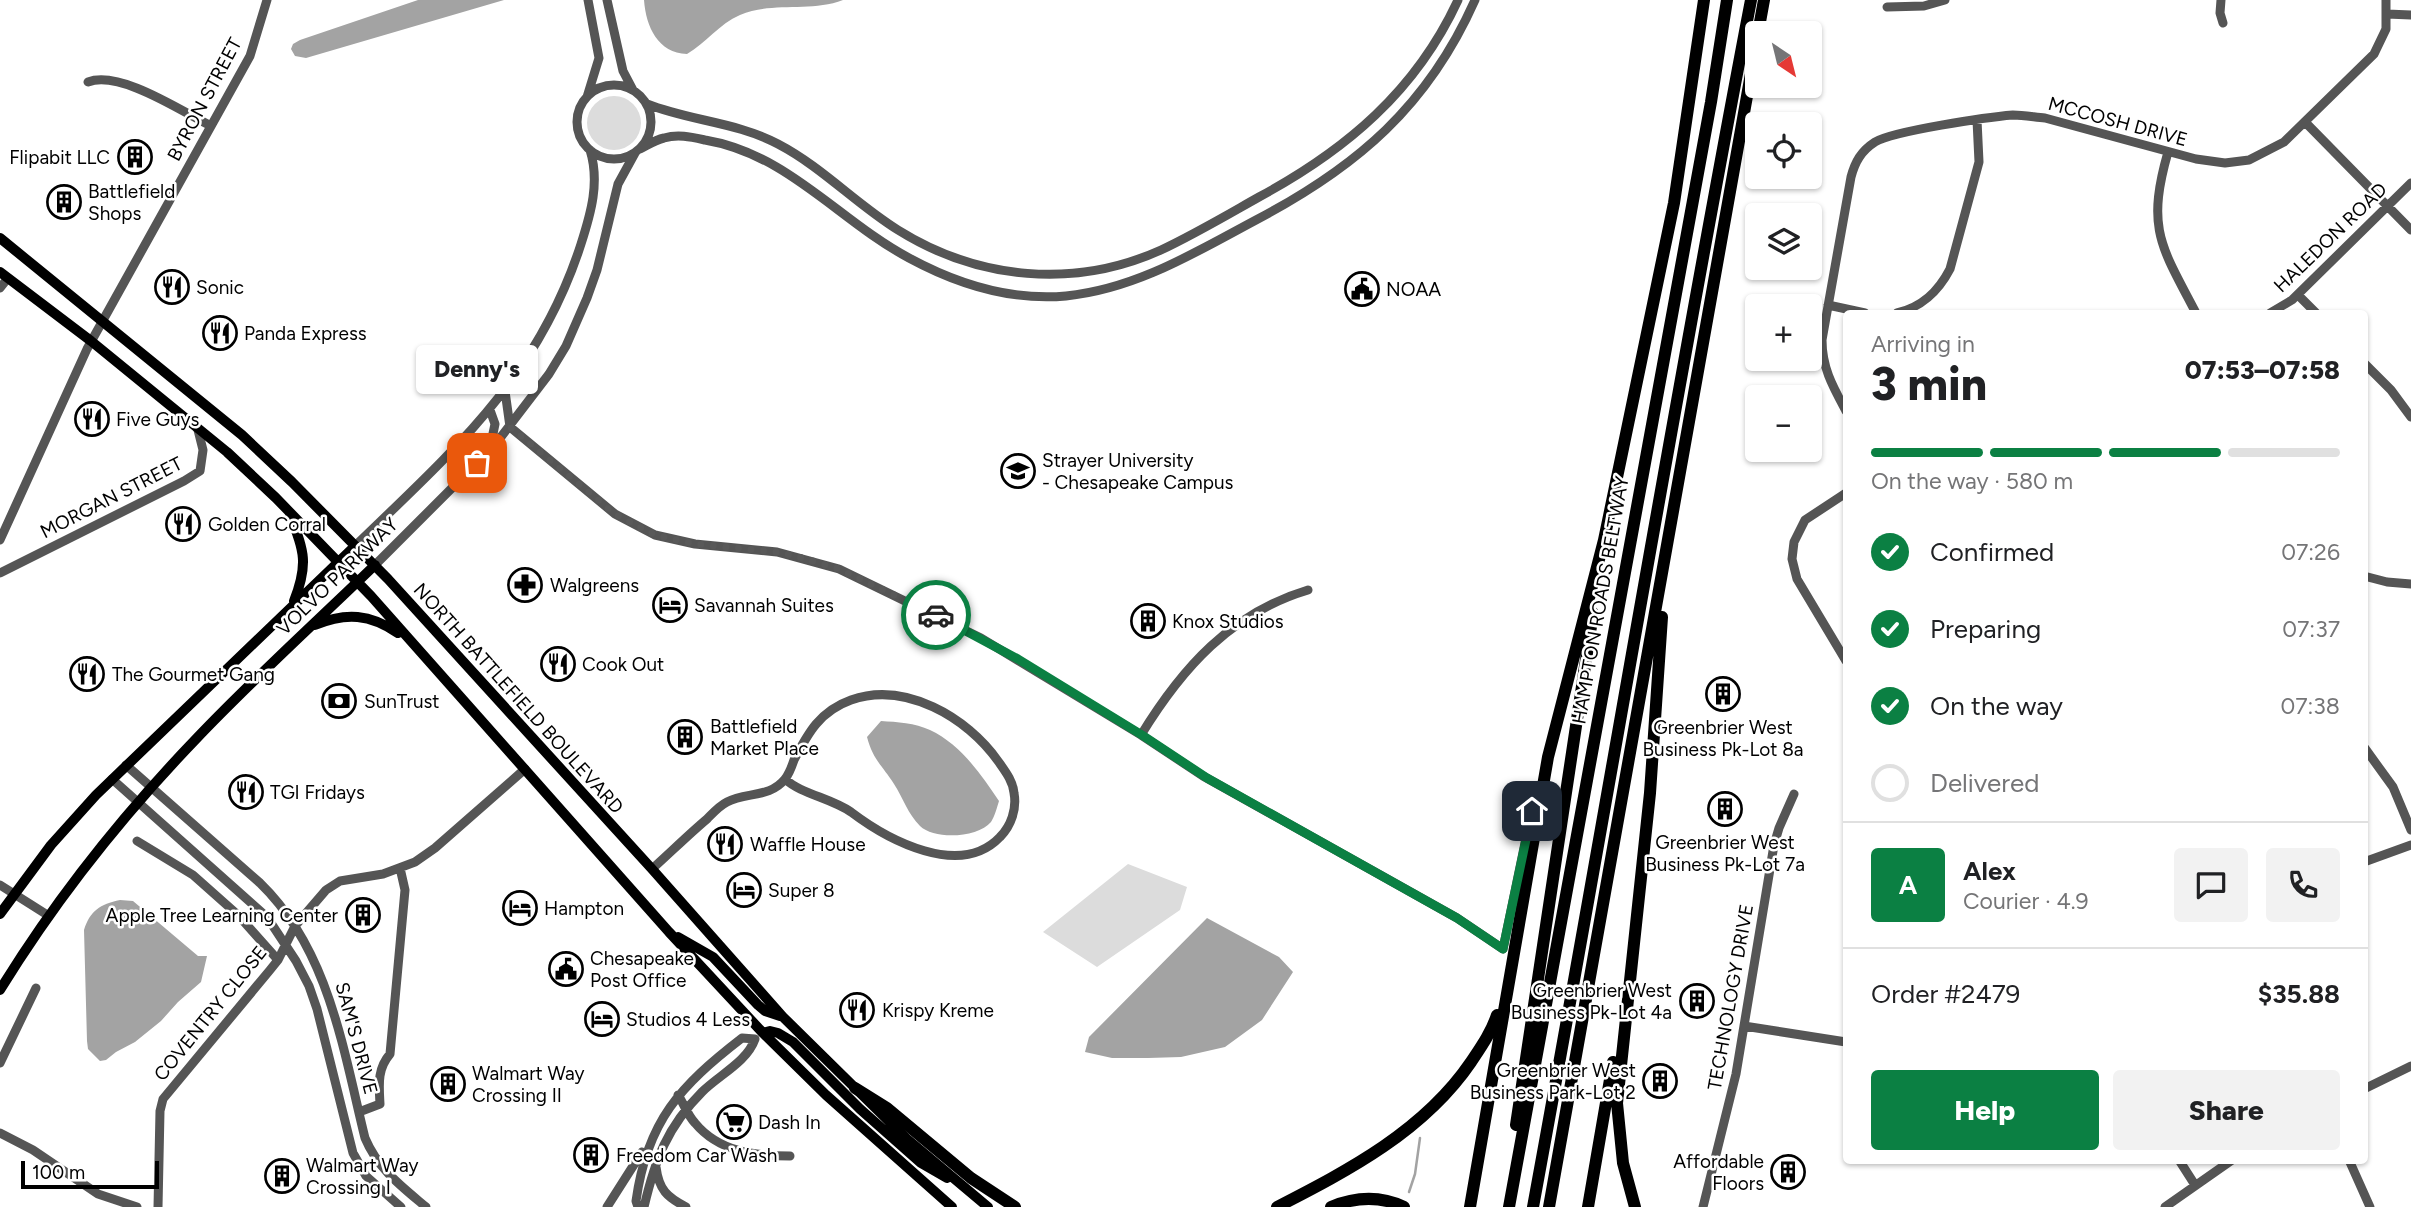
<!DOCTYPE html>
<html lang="en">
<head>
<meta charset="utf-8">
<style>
  body { margin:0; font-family:Figtree,sans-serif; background:#f2f2f2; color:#202124; height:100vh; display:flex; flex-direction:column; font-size:26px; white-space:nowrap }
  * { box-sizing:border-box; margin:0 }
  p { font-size:23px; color:#757577 }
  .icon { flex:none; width:38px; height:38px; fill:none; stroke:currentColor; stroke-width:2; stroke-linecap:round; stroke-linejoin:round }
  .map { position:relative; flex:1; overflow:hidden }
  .drawer { position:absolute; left:1843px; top:310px; width:525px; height:854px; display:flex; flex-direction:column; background:#fff; border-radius:7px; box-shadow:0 2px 5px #0004 }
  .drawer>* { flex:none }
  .needle { width:46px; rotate:145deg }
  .buttons { position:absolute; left:1745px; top:21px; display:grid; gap:14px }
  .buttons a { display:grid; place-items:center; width:77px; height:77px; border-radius:7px; background:#fff; box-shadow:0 2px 5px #0004; font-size:35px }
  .scale { position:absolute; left:21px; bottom:18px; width:138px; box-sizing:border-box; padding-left:7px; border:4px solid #000; border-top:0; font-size:19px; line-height:24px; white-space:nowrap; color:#000; -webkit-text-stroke:5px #fff; paint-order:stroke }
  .pin { position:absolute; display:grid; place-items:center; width:60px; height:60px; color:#fff; margin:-30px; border-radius:14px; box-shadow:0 4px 10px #0006 }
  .courier { position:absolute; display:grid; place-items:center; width:70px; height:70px; margin:-35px; border:5px solid #0b8043; border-radius:50%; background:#fff; color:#222; box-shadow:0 2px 9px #0007 }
  .bubble { position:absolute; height:49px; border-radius:7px; background:#fff; box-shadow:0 2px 5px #0004; font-size:23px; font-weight:800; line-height:49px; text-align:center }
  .overview em { font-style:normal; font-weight:800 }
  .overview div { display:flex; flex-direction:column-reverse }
  .overview { display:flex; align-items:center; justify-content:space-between; height:119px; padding:0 28px }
  h1 { font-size:46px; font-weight:800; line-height:52px }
  .bar { display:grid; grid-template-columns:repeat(4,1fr); gap:10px 7px; align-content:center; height:84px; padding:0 28px }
  .bar i { height:9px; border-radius:5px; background:#e0e0e0 }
  .bar .selected { background:#0b8043 }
  .bar p { grid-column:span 4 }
  .line { display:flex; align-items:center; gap:18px; padding:0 28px; border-top:2px solid #e0e0e0 }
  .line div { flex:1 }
  .round { display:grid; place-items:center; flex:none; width:74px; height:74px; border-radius:7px; background:#f2f2f2 }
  ol { padding:0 28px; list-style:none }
  li { display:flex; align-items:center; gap:21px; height:77px }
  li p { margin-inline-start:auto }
  li .icon { padding:7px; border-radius:50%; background:#0b8043; color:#fff; stroke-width:4 }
  li:last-child { color:#757577 }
  li i { width:38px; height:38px; border:4px solid #e0e0e0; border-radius:50% }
  .cta { display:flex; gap:14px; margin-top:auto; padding:14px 28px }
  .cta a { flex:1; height:80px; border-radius:7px; background:#0b8043; color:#fff; font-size:28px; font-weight:800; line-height:80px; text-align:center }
  .cta a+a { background:#f2f2f2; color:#202124 }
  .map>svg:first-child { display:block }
  .green { fill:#dcdcdc }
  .water { fill:#a3a3a3 }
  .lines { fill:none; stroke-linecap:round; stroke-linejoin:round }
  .stream { stroke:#a3a3a3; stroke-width:2.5 }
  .minor { stroke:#555; stroke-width:9 }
  .major { stroke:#000; stroke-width:10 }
  .highway { stroke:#000; stroke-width:12 }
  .done { stroke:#595959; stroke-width:7; stroke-dasharray:0 12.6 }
  .route { stroke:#0b8043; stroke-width:9 }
  .labels { text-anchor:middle; stroke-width:5; stroke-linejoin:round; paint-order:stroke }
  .street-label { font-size:19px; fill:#000; stroke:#fff }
  .poi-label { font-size:19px; fill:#000; stroke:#fff; text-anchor:start }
</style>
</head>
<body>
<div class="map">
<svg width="2411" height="1207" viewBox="0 0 2411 1207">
  <rect width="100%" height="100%" fill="#fff"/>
  <path class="green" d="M587 123a27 27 0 1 1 54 0a27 27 0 1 1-54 0Z
    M1128,864L1187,887L1180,910L1097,967L1043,932Z"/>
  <path class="water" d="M418,0H504L306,58L295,56L291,49L293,44L300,40Z
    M644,0H843C809,13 772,1 740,15C719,24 706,43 687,54C658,53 646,27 644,0Z
    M881,721C897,722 915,723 930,730C960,744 981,774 999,801C997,807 995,816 991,822C978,838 934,840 920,826C908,814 903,798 894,784C882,765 873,760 867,737Z
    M120,900L133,901L198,956H207L201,982L178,1002L161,1021L135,1042L116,1052L106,1060L100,1061L88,1049L87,1041L84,930C90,911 100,904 120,900Z
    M1207,918L1279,957L1293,972L1262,1020L1225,1047L1181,1057L1148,1058H1112L1085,1052L1089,1037Z"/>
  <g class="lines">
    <path class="stream" d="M1409,1192L1415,1174L1420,1138"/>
    <path class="minor" d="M607,0L623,71L633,90
      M2221,0L2220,13L2223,23
      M1887,7L1924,6L1945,0
      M2387,14L2411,15
      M88,82C120,70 181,111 211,126
      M577 122a37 37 0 1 1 74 0a37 37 0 1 1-74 0Z
      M587,97L599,58L588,0
      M647,104C690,121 737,122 778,144C822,167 856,204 898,230C978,280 1075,289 1161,250C1195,234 1227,215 1259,197C1346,150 1416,91 1458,0
      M2305,122L2411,230
      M640,149C648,145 655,140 664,138C678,134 691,137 705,140C788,154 838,220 909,258C957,284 1010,301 1066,296C1136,289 1196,252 1256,220C1357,167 1428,106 1475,0
      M2168,152C2146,229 2161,246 2196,313
      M0,288L8,278
      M2298,295L2316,313
      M1828,305L1865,313
      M1897,313C1922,307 1938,292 1950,269L1979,162L1977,120
      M2270,313L2292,300L2411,183
      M2364,363L2391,390L2411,417
      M505,391L510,427L615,514L655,535L695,544L777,552L839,569L981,638L1141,735L1203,776L1457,918L1503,949L1536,790
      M1846,411C1833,387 1822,368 1822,340L1851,177C1855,162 1861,151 1875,142C1893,131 1988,117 2013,115C2023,115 2034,117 2045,118L2196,159L2225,163L2249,160L2284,142L2374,54L2386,29V0
      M490,448L495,424L490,410
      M1846,493L1805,520L1794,542L1792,559L1797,579L1846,661
      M0,540L87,349L250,56L267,0
      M355,546C453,451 538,378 581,244C591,213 600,182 590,150
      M375,565L494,446L549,374L566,346L587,298L597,270L618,184L635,153
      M0,573L184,481L200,471L203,450L198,430
      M2364,576L2387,582L2411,584
      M1141,735C1182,668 1231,613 1308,590
      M2364,747L2393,787L2411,830
      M126,765L260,883C329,950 343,1049 365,1138C378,1169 401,1186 426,1207
      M112,779L267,917L296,961L309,986L317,1009L353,1153L366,1176L401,1207
      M137,841L193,875L238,915L278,960
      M2364,862L2411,845
      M652,869C670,853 688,835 707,819C713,813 719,806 727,802C746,792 770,798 785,779C789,774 792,766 794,760C808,733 820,711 851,700C905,681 967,717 998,761C1005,771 1013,781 1014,793C1017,809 1011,826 1000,837C960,879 888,840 851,812C831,798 801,794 785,779
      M0,885L49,916
      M1744,1026L1846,1042
      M0,1063L36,988
      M2364,1089L2411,1066
      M678,1095C684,1104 688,1116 695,1123C719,1152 755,1156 790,1156
      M359,1112L380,1104C379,1085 377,1069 390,1054L405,890L400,868
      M0,1133L33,1150L98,1194L137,1207
      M2179,1160L2195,1185
      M2349,1160L2370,1207
      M656,1167C659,1190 667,1197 686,1207
      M158,1207L160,1111L163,1099L270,970L278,960L295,926L326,890L340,881L383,874L415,862L435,848L525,769
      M607,1207L642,1152
      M638,1207L636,1201C647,1121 680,1086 742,1038L755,1039
      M644,1207C655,1160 667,1127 702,1092C719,1075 747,1062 755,1039
      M1703,1207L1736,1074L1774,845L1779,828L1794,794
      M2165,1207L2232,1160"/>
    <path class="major" d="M0,238L242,435L292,482L388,579L652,869L783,1017L907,1139L988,1207
      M0,272L91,341L227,452L276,498L371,596L669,932L763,1033L826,1095L952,1207
      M290,516C305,550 308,566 294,601
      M315,625C346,612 370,614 398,633
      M0,914L51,845L96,795L355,546
      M678,937L713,957L758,1005L765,1011L780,1016
      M0,990C56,899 122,816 196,739C253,679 315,623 375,565
      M763,1033L770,1031L778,1033L793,1042L860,1109L921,1163L947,1178"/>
    <path class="highway" d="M1758,33L1764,0
      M855,1088L887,1108L971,1178L1015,1207
      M1516,1125L1593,613
      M1277,1207C1349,1170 1424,1131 1471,1062C1481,1047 1491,1033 1497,1015
      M1331,1207C1355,1197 1379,1195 1404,1207
      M1470,1207L1548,757L1604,540L1674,203L1704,0
      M1509,1207L1711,102L1727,0
      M1533,1207C1607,805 1674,401 1751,0
      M1549,1207L1757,40
      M1588,1207L1613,1062
      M1635,1207L1623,1163L1617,1103L1650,793L1662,617"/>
  </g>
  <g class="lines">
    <path class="done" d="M477,463L510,427L615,514L655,535L695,544L777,552L799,557L839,569L936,615"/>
    <path class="route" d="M936,615L1018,659L1142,735L1207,778L1457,918L1503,949L1532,811"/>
  </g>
  <defs>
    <g id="building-ring" transform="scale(1.75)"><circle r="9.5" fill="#fff" stroke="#000" stroke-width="1.5"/><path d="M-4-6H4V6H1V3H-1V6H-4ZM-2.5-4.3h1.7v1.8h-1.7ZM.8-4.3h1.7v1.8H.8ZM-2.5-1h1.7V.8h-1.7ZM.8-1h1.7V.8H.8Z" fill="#000"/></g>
    <g id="restaurant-ring" transform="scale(1.75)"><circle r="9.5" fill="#fff" stroke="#000" stroke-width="1.5"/><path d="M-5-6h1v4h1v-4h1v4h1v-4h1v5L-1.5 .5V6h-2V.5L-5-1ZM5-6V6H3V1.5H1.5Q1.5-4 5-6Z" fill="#000"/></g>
    <g id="civic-ring" transform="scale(1.75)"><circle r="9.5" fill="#fff" stroke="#000" stroke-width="1.5"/><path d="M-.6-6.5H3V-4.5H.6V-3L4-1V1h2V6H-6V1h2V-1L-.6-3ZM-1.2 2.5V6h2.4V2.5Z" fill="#000"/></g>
    <g id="university-ring" transform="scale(1.75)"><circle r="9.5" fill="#fff" stroke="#000" stroke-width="1.5"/><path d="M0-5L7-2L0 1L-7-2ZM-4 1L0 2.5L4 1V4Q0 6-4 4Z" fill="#000"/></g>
    <g id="pharmacy-ring" transform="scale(1.75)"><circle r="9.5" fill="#fff" stroke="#000" stroke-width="1.5"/><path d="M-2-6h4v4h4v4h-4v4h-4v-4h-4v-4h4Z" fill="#000"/></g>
    <g id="hotel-ring" transform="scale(1.75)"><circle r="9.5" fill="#fff" stroke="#000" stroke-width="1.5"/><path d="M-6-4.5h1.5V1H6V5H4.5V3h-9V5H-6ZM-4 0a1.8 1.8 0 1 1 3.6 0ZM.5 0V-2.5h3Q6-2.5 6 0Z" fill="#000"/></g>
    <g id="bank-ring" transform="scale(1.75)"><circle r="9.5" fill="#fff" stroke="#000" stroke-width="1.5"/><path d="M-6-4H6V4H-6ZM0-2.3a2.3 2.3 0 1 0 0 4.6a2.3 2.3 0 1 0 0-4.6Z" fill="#000"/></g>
    <g id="supermarket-ring" transform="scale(1.75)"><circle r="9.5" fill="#fff" stroke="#000" stroke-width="1.5"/><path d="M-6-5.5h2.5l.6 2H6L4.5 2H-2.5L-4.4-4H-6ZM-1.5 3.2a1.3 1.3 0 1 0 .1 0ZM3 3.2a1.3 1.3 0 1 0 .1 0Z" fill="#000"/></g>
  </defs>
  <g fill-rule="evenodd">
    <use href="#building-ring" x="135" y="157"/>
    <use href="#building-ring" x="64" y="202"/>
    <use href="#restaurant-ring" x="172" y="287"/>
    <use href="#civic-ring" x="1362" y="289"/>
    <use href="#restaurant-ring" x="220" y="333"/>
    <use href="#restaurant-ring" x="92" y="419"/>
    <use href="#university-ring" x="1018" y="471"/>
    <use href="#restaurant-ring" x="183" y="524"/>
    <use href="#pharmacy-ring" x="525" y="585"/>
    <use href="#hotel-ring" x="670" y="605"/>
    <use href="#building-ring" x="1148" y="621"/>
    <use href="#restaurant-ring" x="558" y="664"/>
    <use href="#restaurant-ring" x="87" y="674"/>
    <use href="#building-ring" x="1723" y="694"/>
    <use href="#bank-ring" x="339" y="701"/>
    <use href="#building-ring" x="685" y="737"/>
    <use href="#restaurant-ring" x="246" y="792"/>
    <use href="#building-ring" x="1725" y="809"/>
    <use href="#restaurant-ring" x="725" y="844"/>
    <use href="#hotel-ring" x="744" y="890"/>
    <use href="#hotel-ring" x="520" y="908"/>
    <use href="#building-ring" x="363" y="915"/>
    <use href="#civic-ring" x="566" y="969"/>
    <use href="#building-ring" x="1697" y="1001"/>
    <use href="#restaurant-ring" x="857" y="1010"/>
    <use href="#hotel-ring" x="602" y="1019"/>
    <use href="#building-ring" x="1660" y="1081"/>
    <use href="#building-ring" x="448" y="1084"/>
    <use href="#supermarket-ring" x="734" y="1122"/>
    <use href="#building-ring" x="591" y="1155"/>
    <use href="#building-ring" x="1788" y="1172"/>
    <use href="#building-ring" x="282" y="1176"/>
  </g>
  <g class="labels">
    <g class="street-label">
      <text transform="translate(204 99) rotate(-62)" y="7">BYRON STREET</text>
      <text transform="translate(2118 121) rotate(15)" y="7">MCCOSH DRIVE</text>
      <text transform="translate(2330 237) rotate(-44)" y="7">HALEDON ROAD</text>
      <text transform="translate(111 497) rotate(-27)" y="7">MORGAN STREET</text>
      <text transform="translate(337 576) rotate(-44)" y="7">VOLVO PARKWAY</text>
      <text transform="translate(1600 600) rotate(-80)" y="7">HAMPTON ROADS BELTWAY</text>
      <text transform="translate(519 698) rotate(48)" y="7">NORTH BATTLEFIELD BOULEVARD</text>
      <text transform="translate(1730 997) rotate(-80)" y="7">TECHNOLOGY DRIVE</text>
      <text transform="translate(210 1013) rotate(-51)" y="7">COVENTRY CLOSE</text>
      <text transform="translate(357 1038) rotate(75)" y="7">SAM'S DRIVE</text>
    </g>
    <g class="poi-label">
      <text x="110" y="164" text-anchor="end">Flipabit LLC</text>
      <text x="88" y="198">Battlefield<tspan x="88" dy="22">Shops</tspan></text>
      <text x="196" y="294">Sonic</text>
      <text x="1386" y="296">NOAA</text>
      <text x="244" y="340">Panda Express</text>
      <text x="116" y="426">Five Guys</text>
      <text x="1042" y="467">Strayer University<tspan x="1042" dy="22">- Chesapeake Campus</tspan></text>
      <text x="208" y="531">Golden Corral</text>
      <text x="550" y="592">Walgreens</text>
      <text x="694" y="612">Savannah Suites</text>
      <text x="1172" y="628">Knox Studios</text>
      <text x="582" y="671">Cook Out</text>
      <text x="112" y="681">The Gourmet Gang</text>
      <text x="364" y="708">SunTrust</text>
      <text x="710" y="733">Battlefield<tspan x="710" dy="22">Market Place</tspan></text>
      <text x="1723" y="734" text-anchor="middle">Greenbrier West<tspan x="1723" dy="22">Business Pk-Lot 8a</tspan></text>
      <text x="270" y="799">TGI Fridays</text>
      <text x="1725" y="849" text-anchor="middle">Greenbrier West<tspan x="1725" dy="22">Business Pk-Lot 7a</tspan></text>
      <text x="750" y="851">Waffle House</text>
      <text x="768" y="897">Super 8</text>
      <text x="544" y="915">Hampton</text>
      <text x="338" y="922" text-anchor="end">Apple Tree Learning Center</text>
      <text x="590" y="965">Chesapeake<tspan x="590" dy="22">Post Office</tspan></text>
      <text x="1672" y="997" text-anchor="end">Greenbrier West<tspan x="1672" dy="22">Business Pk-Lot 4a</tspan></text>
      <text x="882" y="1017">Krispy Kreme</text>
      <text x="626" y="1026">Studios 4 Less</text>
      <text x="1636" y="1077" text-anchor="end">Greenbrier West<tspan x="1636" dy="22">Business Park-Lot 2</tspan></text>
      <text x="472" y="1080">Walmart Way<tspan x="472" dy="22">Crossing II</tspan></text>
      <text x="758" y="1129">Dash In</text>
      <text x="616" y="1162">Freedom Car Wash</text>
      <text x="1764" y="1168" text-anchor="end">Affordable<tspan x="1764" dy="22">Floors</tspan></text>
      <text x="306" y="1172">Walmart Way<tspan x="306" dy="22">Crossing I</tspan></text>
    </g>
  </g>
</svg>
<div class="buttons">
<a><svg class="needle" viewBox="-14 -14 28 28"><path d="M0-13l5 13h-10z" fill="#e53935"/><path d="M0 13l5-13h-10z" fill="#757577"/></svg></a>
<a><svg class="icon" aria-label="locate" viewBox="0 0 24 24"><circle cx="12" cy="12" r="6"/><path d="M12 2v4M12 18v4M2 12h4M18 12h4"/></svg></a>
<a><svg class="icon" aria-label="layers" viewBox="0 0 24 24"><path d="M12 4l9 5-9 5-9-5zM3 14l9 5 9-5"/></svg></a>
<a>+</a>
<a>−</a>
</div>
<div class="scale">100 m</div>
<div class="pin" style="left:477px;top:463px;background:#ea580c"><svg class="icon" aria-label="bag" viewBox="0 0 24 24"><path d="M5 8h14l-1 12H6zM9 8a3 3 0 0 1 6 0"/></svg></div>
<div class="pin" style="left:1532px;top:811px;background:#1f2937"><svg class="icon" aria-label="home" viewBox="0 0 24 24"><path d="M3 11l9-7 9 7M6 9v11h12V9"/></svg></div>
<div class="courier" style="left:936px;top:615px"><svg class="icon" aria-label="car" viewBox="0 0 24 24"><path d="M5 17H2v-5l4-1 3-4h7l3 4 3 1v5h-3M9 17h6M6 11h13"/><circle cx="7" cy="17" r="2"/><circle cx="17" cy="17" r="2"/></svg></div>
<div class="bubble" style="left:416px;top:345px;width:122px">Denny's</div>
<section class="drawer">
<div class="overview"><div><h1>3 min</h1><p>Arriving in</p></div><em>07:53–07:58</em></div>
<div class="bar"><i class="selected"></i><i class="selected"></i><i class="selected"></i><i></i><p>On the way · 580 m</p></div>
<ol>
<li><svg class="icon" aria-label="check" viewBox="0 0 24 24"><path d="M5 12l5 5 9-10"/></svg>Confirmed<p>07:26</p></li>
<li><svg class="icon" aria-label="check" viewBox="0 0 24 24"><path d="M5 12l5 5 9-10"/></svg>Preparing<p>07:37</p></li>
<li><svg class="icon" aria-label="check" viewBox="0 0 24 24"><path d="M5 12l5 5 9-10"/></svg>On the way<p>07:38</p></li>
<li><i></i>Delivered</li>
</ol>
<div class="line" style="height:126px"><b class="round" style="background:#0b8043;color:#fff">A</b><div><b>Alex</b><p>Courier · 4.9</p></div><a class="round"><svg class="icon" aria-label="chat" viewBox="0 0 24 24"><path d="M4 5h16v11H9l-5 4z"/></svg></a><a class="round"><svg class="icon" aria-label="phone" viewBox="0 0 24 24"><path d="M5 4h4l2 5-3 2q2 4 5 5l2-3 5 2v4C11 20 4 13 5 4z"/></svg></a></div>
<div class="line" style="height:91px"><div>Order #2479</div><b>$35.88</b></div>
<div class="cta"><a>Help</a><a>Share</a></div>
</section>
</div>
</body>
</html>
